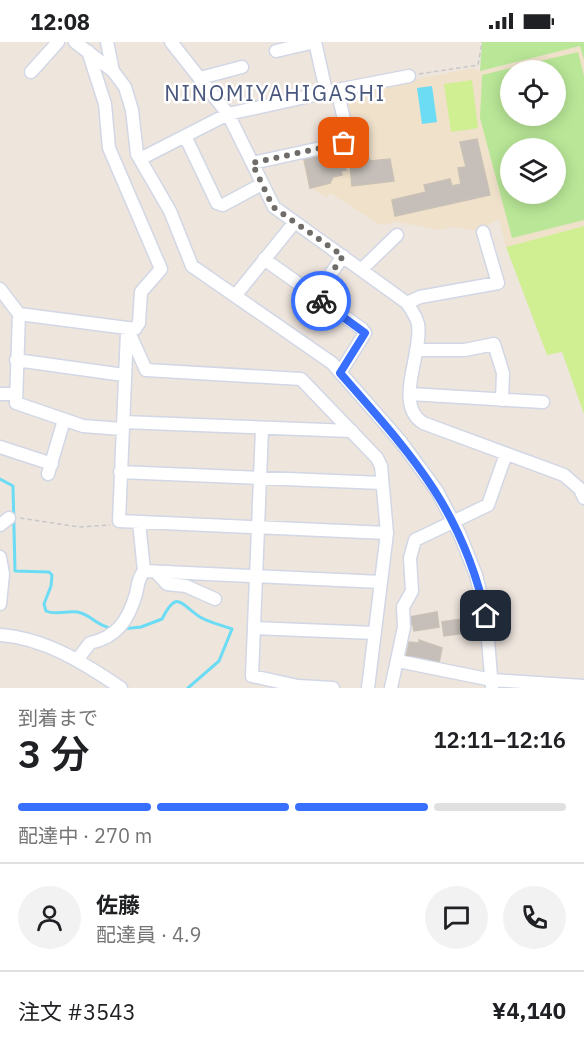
<!DOCTYPE html>
<html lang="ja">
<head>
<meta charset="utf-8">
<style>
  body { margin:0; font-family:"IBM Plex Sans","Noto Sans JP",sans-serif; background:#f2f2f2; color:#202124; height:100vh; display:flex; flex-direction:column; font-size:22px; white-space:nowrap }
  * { box-sizing:border-box; margin:0 }
  p { font-size:20px; color:#757577 }
  .icon { flex:none; width:33px; height:33px; fill:none; stroke:currentColor; stroke-width:2; stroke-linecap:round; stroke-linejoin:round }
  .map { position:relative; height:646px; overflow:hidden }
  .details { display:flex; flex-direction:column; background:#fff; flex:1 }
  .details>* { flex:none }
  .controls { position:absolute; left:500px; top:18px; display:grid; gap:12px }
  .controls a { display:grid; place-items:center; width:66px; height:66px; border-radius:50%; background:#fff; box-shadow:0 3px 15px #0003; font-size:30px }
  .pin { position:absolute; display:grid; place-items:center; width:51px; height:51px; color:#fff; margin:-26px; border-radius:12px; box-shadow:0 3px 9px #0006 }
  .courier { position:absolute; display:grid; place-items:center; width:60px; height:60px; margin:-30px; border:4px solid #386fff; border-radius:50%; background:#fff; color:#222; box-shadow:0 2px 8px #0007 }
  .overview em { font-style:normal; font-weight:600 }
  .overview div { display:flex; flex-direction:column-reverse }
  .overview { display:flex; align-items:center; justify-content:space-between; height:102px; padding:0 18px }
  h1 { font-size:39px; font-weight:600; line-height:45px }
  .bar { display:grid; grid-template-columns:repeat(4,1fr); gap:9px 6px; align-content:center; height:72px; padding:0 18px }
  .bar i { height:8px; border-radius:4px; background:#e0e0e0 }
  .bar .active { background:#386fff }
  .bar p { grid-column:span 4 }
  .line { display:flex; align-items:center; gap:15px; padding:0 18px; border-top:2px solid #e0e0e0 }
  .line div { flex:1 }
  .round { display:grid; place-items:center; flex:none; width:63px; height:63px; border-radius:32px; background:#f2f2f2 }
  .status { display:flex; justify-content:space-between; align-items:center; height:42px; padding:0 30px; background:#fff; direction:ltr }
  .status svg { height:16px; fill:currentColor }
  .map>svg:first-child { display:block }
  .education { fill:#f0e1cb; fill-rule:evenodd }
  .green { fill:#b9e797; fill-rule:evenodd }
  .pitch { fill:#d0ee92 }
  .water { fill:#6bdcf4 }
  .lines { fill:none; stroke-linecap:round; stroke-linejoin:round }
  .stream { stroke:#6bdcf4; stroke-width:3 }
  .building { fill:#c6bfb9; stroke:#c9c1b6; stroke-width:1.5 }
  .minor-casing { stroke:#d2d7e5; stroke-width:15 }
  .path { stroke:#c8c8c8; stroke-width:1.5; stroke-dasharray:4.5 3; stroke-linecap:butt }
  .minor { stroke:#fff; stroke-width:12 }
  .done { stroke:#6f6c69; stroke-width:6; stroke-dasharray:0 10.8 }
  .route { stroke:#386fff; stroke-width:8 }
  .labels { text-anchor:middle; stroke-width:5; stroke-linejoin:round; paint-order:stroke }
  .quarter-label { font-size:22px; letter-spacing:1.5px; fill:#49577e; stroke:#fff }
</style>
</head>
<body>
<div class="status"><b>12:08</b><svg viewBox="0 0 49 12"><path d="M0 12V9h3v3zM5 12V6h3v6zM10 12V3h3v9zM15 12V0h3v12zM26 1h20v11H26zM47 4h2v5h-2z"/></svg></div>
<div class="map">
<svg width="584" height="646" viewBox="0 0 584 646">
  <rect width="100%" height="100%" fill="#eee5dd"/>
  <path class="education" d="M580,4L584,18V184L506,205L499,177L478,189L451,185L439,188L398,180L380,183L330,151L327,155L309,145L302,116L353,104L343,56L345,51L474,26L480,29ZM510,28H555V74H510ZM510,106H555V152H510Z"/>
  <path class="green" d="M482,0H584V18L580,4L480,29Z
    M578,10L584,34V178L512,196L480,76L482,33ZM555,28V74H510V28ZM555,106V152H510V106Z"/>
  <path class="pitch" d="M472,38L478,86L451,90L444,42Z
    M584,184V372L562,310L547,313L506,205Z"/>
  <path class="water" d="M432,44L437,80L422,82L417,46Z"/>
  <g class="lines">
    <path class="stream" d="M0,437L13,444L15,529L49,530L52,533L51,544L44,562L46,569C57,574 71,567 81,571C93,575 99,585 112,586
      M122,587L141,585L162,577C177,547 180,562 200,575C210,581 222,583 232,587L219,619L188,646"/>
  </g>
  <path class="building" d="M477,97L490,153L395,174L392,158L426,150L424,143L450,137L452,144L461,142L458,126L466,125L460,100Z
    M344,111L346,128L341,129L342,133L333,135L330,141L310,146L304,117Z
    M369,116L370,119L390,117L394,139L352,144L350,123H354L353,118Z
    M437,570L439,585L414,589L413,583H410L409,575Z
    M476,575L481,589L444,594L442,580Z
    M419,598L442,606L439,621L406,615L409,600L419,601Z"/>
  <g class="lines">
    <g class="minor-casing">
      <path id="minor" d="M75,0L113,29L125,45L132,68L137,112L170,169L192,224L332,321L401,400L437,449L460,493L476,533L486,574L492,646
        M107,0L113,29
        M171,0L228,72L274,165L407,261C411,267 416,274 418,282C423,311 393,362 423,381L564,433L580,447L584,456
        M315,0L326,49
        M276,9L315,0
        M31,30L58,0
        M200,36L242,25
        M185,94L217,161L223,163L262,142
        M140,117L228,72L337,48
        M252,121L344,101L348,94L337,48L409,34
        M264,217L362,287L365,291L340,331
        M362,227L397,193
        M0,247L19,272L135,287L139,281L141,250L161,227L109,106L105,62L88,9
        M235,254L294,181
        M315,255L343,214
        M407,261L420,255L498,241L483,190
        M19,272L16,361L83,384L122,387
        M127,286L146,328L301,337L377,416L381,424L387,491L368,646
        M127,290L119,479L387,491
        M416,308H465L494,302L503,331L502,358
        M16,318L124,333
        M0,352H14
        M410,352L543,360
        M123,380L352,389
        M262,387L252,634L298,644L333,646
        M0,405L52,422
        M120,430L382,441
        M48,432L64,378
        M139,480L144,529L381,540
        M0,483L9,476
        M0,515L3,532L0,562
        M156,530L167,542L186,544L215,557
        M254,586L375,591
        M0,593C45,596 84,621 121,646
        M77,618L90,601C117,595 128,579 136,552C138,543 138,536 144,529
        M398,619L492,638L584,644
        M391,646L404,585L403,565L412,549L410,516L415,498L488,463L506,412"/>
    </g>
    <path class="path" d="M419,32L478,23L482,0
      M20,476L79,485L110,483"/>
    <use href="#minor" class="minor"/>
  </g>
  <g class="lines">
    <path class="done" d="M321,259L315,255L343,214L273,165L252,121L344,101"/>
    <path class="route" d="M321,259L365,291L340,331C410,411 462,466 486,574"/>
  </g>
  <g class="labels">
    <g class="quarter-label">
      <text x="275" y="59">NINOMIYAHIGASHI</text>
    </g>
  </g>
</svg>
<div class="controls">
<a><svg class="icon" aria-label="locate" viewBox="0 0 24 24"><circle cx="12" cy="12" r="6"/><path d="M12 2v4M12 18v4M2 12h4M18 12h4"/></svg></a>
<a><svg class="icon" aria-label="layers" viewBox="0 0 24 24"><path d="M12 4l9 5-9 5-9-5zM3 14l9 5 9-5"/></svg></a>
</div>
<div class="pin" style="left:344px;top:101px;background:#ea580c"><svg class="icon" aria-label="bag" viewBox="0 0 24 24"><path d="M5 8h14l-1 12H6zM9 8a3 3 0 0 1 6 0"/></svg></div>
<div class="pin" style="left:486px;top:574px;background:#1f2937"><svg class="icon" aria-label="home" viewBox="0 0 24 24"><path d="M3 11l9-7 9 7M6 9v11h12V9"/></svg></div>
<div class="courier" style="left:321px;top:259px"><svg class="icon" aria-label="bike" viewBox="0 0 24 24"><circle cx="6" cy="16" r="4"/><circle cx="18" cy="16" r="4"/><path d="M6 16l4-8h5l3 8M10 8l3 8H6M13 5h3"/></svg></div>
</div>
<section class="details">
<div class="overview"><div><h1>3 分</h1><p>到着まで</p></div><em>12:11–12:16</em></div>
<div class="bar"><i class="active"></i><i class="active"></i><i class="active"></i><i></i><p>配達中 · 270 m</p></div>
<div class="line" style="height:108px"><a class="round"><svg class="icon" aria-label="person" viewBox="0 0 24 24"><circle cx="12" cy="8" r="4"/><path d="M4 21q1-7 8-7t8 7"/></svg></a><div><b>佐藤</b><p>配達員 · 4.9</p></div><a class="round"><svg class="icon" aria-label="chat" viewBox="0 0 24 24"><path d="M4 5h16v11H9l-5 4z"/></svg></a><a class="round"><svg class="icon" aria-label="phone" viewBox="0 0 24 24"><path d="M5 4h4l2 5-3 2q2 4 5 5l2-3 5 2v4C11 20 4 13 5 4z"/></svg></a></div>
<div class="line" style="height:78px"><div>注文 #3543</div><b>¥4,140</b></div>
</section>
</body>
</html>
